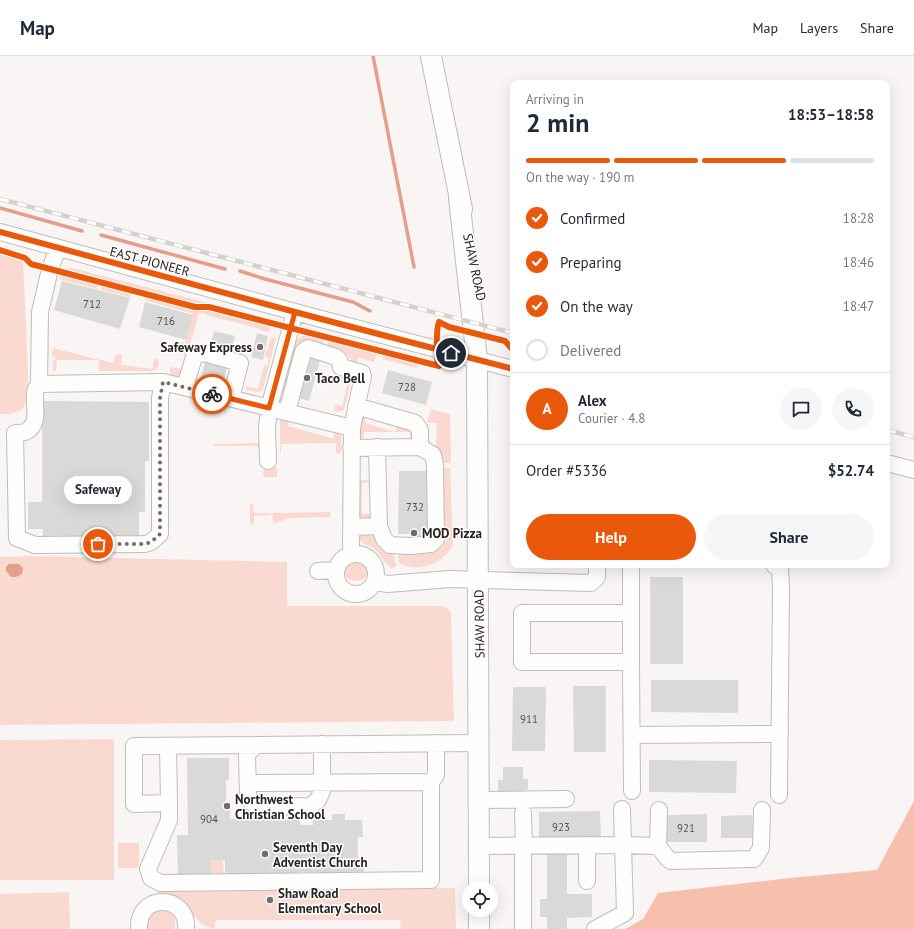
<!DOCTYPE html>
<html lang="en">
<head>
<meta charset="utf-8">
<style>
  body { margin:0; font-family:"PT Sans",sans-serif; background:#f6f6f7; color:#1f2937; height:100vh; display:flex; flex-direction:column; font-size:15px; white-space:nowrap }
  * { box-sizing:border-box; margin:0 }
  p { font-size:13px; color:#747a83 }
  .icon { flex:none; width:22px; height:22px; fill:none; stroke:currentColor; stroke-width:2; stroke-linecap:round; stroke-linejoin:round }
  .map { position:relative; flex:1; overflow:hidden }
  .details { position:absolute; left:510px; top:24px; width:380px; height:488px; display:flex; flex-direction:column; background:#fff; border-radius:8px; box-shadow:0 4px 16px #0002 }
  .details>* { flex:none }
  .controls { position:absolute; left:462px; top:825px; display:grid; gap:8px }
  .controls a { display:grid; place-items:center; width:36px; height:36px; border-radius:50%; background:#fff; box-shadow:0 4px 16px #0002; font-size:20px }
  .pin { position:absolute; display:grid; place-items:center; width:34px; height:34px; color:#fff; margin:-17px; border:2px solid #fff; border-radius:50%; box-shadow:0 1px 4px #0007 }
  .courier { position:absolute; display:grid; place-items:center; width:40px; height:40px; margin:-20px; border:3px solid #ea580c; border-radius:50%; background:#fff; color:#222; box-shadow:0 1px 5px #0007 }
  .bubble { position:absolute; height:28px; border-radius:14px; background:#fff; box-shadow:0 4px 16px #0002; font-size:13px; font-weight:700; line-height:28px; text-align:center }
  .summary em { font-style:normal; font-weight:700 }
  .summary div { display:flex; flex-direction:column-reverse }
  .summary { display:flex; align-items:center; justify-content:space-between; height:68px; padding:0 16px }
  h1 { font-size:26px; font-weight:700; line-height:30px }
  .bar { display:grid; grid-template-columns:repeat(4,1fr); gap:6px 4px; align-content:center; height:48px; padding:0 16px }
  .bar i { height:5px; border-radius:3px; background:#e0e1e3 }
  .bar .current { background:#ea580c }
  .bar p { grid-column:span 4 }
  .line { display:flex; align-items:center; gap:10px; padding:0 16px; border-top:1px solid #e0e1e3 }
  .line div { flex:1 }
  .round { display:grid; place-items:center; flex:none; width:42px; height:42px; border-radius:21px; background:#f6f6f7 }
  ol { padding:0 16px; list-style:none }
  li { display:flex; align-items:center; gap:12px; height:44px }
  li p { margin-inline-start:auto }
  li .icon { padding:4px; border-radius:50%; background:#ea580c; color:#fff; stroke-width:4 }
  li:last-child { color:#747a83 }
  li i { width:22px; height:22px; border:2px solid #e0e1e3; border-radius:50% }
  .action { display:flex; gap:8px; margin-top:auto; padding:8px 16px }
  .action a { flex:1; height:46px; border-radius:24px; background:#ea580c; color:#fff; font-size:16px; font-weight:700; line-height:46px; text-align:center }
  .action a+a { background:#f6f6f7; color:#1f2937 }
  header { display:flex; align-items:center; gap:24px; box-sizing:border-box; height:56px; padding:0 20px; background:#fff; border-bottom:1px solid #e0e1e3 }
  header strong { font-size:19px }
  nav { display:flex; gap:22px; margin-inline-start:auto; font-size:14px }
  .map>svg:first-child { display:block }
  .green { fill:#fadad0 }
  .forest { fill:#f7bfae }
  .water { fill:#e39f89 }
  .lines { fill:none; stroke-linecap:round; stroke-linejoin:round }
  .stream { stroke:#e39f89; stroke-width:3.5 }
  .building { fill:#d9dad8 }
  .minor-casing { stroke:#c1bcba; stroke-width:18 }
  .major-casing { stroke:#c1bcba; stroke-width:22 }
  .minor { stroke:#fefefd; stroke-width:16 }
  .major { stroke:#fefefd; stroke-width:20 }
  .rail-casing { stroke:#d4d2d1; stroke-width:4.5 }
  .rail { stroke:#fff; stroke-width:3; stroke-dasharray:9; stroke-linecap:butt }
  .cycleway-casing { stroke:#fff; stroke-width:8 }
  .cycleway { stroke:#e8590c; stroke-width:6 }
  .done { stroke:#726c6a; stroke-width:4; stroke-dasharray:0 7.2 }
  .route { stroke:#ea580c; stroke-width:5 }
  .poi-dot { fill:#726c6a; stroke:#fff; stroke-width:1.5 }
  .labels { text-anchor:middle; stroke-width:3; stroke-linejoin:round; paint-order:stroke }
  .number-label { font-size:11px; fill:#55504e }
  .street-label { font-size:13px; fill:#292220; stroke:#fff }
  .poi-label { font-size:13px; font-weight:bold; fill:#292220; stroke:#fff; text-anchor:start }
</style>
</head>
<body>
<header>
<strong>Map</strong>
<nav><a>Map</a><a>Layers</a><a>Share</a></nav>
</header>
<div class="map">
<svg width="914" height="873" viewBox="0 0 914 873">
  <rect width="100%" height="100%" fill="#f9f5f4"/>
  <path class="green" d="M0,198L23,204L29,339L22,354L11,358H0Z
    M71,212L76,213L208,247L196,248L67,213Z
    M65,218L99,227L97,233L59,223L60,221Z
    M102,228L132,235L130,241L101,234Z
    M146,239L197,253L208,252L266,267L271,274L267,276L258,273L257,272L206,259V258L202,257V258L199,257L182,317L178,320H173L170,317V311L181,313L185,298L175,295L178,285L185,287L193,258L145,244Z
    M305,278L325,282L322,290L307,287L284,338L280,339L295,285Z
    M271,281L276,282L263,333L259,336L246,334V330L258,333L264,309L267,310L269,302L265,300Z
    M329,282L377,295L374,306L358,301L356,309L345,297L326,292Z
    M53,292L113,307L116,298L122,299L121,309L153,313L154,303H157L159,307L157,313L154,315H99V304H57L56,315H53V304L56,303L55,301L52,300Z
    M384,297L418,306L417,312L383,303Z
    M343,318L352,322L344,354L338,356L334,355L335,348L342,350L348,326L341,323Z
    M431,353L450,358L451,407H438L427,391H436L437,367L427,366Z
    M280,359L290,362L288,370L334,383V375L341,376V396L338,398L336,397V387L281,388V397L280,398Z
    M359,360H365V367L395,376L397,368L413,371L415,382L410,385V376H364L363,385H361L359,383Z
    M260,378L262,398L259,397L258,390H214V388L259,387Z
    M264,411H277V421H263Z
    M438,412H450L453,488C447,507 415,519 399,506L397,492L431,491Z
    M358,424H371V426L362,427V458H371V462H361L359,460Z
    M250,448H253L254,457H271V459L254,460V467L250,468Z
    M330,456L331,459L330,461L289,462L273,468V467L272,457Z
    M373,475L394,492L395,506L397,509L392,513C383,506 381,500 375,493C371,489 364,490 361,485C359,482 359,479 359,476Z
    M343 512a13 13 0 1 1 26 0a13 13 0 1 1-26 0Z
    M32,500L287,506V550H444L451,556L454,665L0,669V501Z
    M114,683V824H0V684Z
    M118,787H139V812H118Z
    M210,804H223L224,822L210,823Z
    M157,831L455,832L456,873H401L400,864H216L214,873L203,869L185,851L160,839L156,834Z
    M69,836L70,873H0V838Z
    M164,852C173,857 178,862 174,873H147L145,864L150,855Z"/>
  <path class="forest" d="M914,745V873H625L643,863L658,837L790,822L877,814Z"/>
  <path class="water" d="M9,508H19L23,512L22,518L16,521H11L6,515V511Z"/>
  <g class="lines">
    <path class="stream" d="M373,0L414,211
      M0,152L82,175
      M101,179L225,213
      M240,215L265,223L353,246L370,255"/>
  </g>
  <path class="building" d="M62,225L130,242L120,273L54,254Z
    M145,246L193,259L186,284L139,271Z
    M214,275L235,280L223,328L201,321Z
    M257,277L268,280L263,304L251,301Z
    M306,300L320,304L309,345L295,341Z
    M388,314L432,326L426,349L382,337Z
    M42,345L149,346V405H145V456H139V484L43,483V473H28V446H42Z
    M399,415H430V483H415V478H398Z
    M650,521H683V608H650Z
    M651,624H738V657L651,656Z
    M573,630H606V696H574Z
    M513,631H546L545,695H512Z
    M187,702H229V724H226V753H230V763H250V758H268V763H300V769H313V764H332V758H345V764H362L363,781H358V807H364V823L319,824L318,816H299V823L225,824V804H211V821L178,822L177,779H188Z
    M649,704L737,705L736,737L649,736Z
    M503,711H523V723H528V734H524V737H498V724H503Z
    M600,755L601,782L539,784V756Z
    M707,758V786H666V759Z
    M752,759L753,782H721V760Z
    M547,798H567V838H592V861L567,862V873H547V861H540V843H547Z"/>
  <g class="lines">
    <g class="minor-casing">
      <path id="minor" d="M0,176L321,263L513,313
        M58,192L50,213L40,256L39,328L163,326L352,372
        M39,328C28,340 44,365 27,375C24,377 19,377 15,377L17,482L35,489L145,488L151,486L160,478V342L163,326
        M185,331L194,301L197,298L204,297L240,307L231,342
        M287,356L303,296L308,292L336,301L339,304L341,311L362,317L363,320L352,372L351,497
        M351,392L420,391V374L415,367L356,350
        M268,405L267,372L269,352L295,256
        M887,407L914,414
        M379,470L384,483L390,489L411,490L431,488L436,483L435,409L433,399L420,391
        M351,471L379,470L377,391
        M336 518a20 20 0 1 1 40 0a20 20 0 1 1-40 0Z
        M631,509V606H522V557H631
        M774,509L780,514L781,532L779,739
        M318,515L336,514
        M375,526L388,528L450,523L591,527L597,521V509
        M631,606L632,735
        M632,679L780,678
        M256,689L247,698L248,739L251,746L259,751L310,750L318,744L322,735V688
        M168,690L169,747L134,748V690L479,687
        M248,727L431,726L436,719V687
        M479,744L566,743
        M169,747V764L148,813L151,822L161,827L431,824V726
        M622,753L623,789L658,790L668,803L671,805L754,803L761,792L762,754
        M523,757L524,790
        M587,789V825
        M479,790L623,789L625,857L595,873
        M658,790L659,754
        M139,873C137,836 189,838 186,873
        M523,873V800"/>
    </g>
    <g class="major-casing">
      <path id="major" d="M431,0L462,153
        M459,142L477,304L479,832
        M479,873V854"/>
    </g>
    <use href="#minor" class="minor"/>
    <use href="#major" class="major"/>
    <g class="rail-casing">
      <path id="rail" d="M0,143L513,277
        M887,374L914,381"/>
    </g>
    <use href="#rail" class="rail"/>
    <g class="cycleway-casing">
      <path id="cycleway" d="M0,176L321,263L513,313
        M0,194L25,202L31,208L195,251H209L439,310
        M439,310C436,305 436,272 439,266L449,271L505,285L513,294"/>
    </g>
    <use href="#cycleway" class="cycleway"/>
  </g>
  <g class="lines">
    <path class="done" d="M98,488H145L151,486L160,478V342L163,326L212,338"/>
    <path class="route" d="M212,338L269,352L295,256L451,297"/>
  </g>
  <g class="poi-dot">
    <circle cx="260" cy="291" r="4"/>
    <circle cx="307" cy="322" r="4"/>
    <circle cx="414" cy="477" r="4"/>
    <circle cx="227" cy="750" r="4"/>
    <circle cx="265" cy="798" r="4"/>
    <circle cx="270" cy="844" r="4"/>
  </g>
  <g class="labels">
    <g class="number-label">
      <text x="92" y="252">712</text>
      <text x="166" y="269">716</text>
      <text x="407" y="335">728</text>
      <text x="415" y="455">732</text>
      <text x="529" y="667">911</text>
      <text x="209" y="767">904</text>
      <text x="561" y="775">923</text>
      <text x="686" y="776">921</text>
    </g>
    <g class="street-label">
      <text transform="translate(150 205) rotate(15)" y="5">EAST PIONEER</text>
      <text transform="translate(475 211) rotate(78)" y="5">SHAW ROAD</text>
      <text transform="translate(479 568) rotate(-91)" y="5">SHAW ROAD</text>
    </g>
    <g class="poi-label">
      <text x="252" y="296" text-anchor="end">Safeway Express</text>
      <text x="315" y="327">Taco Bell</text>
      <text x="422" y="482">MOD Pizza</text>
      <text x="235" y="748">Northwest<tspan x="235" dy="15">Christian School</tspan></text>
      <text x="273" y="796">Seventh Day<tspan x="273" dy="15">Adventist Church</tspan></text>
      <text x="278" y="842">Shaw Road<tspan x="278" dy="15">Elementary School</tspan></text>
    </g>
  </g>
</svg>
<div class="controls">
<a><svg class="icon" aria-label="locate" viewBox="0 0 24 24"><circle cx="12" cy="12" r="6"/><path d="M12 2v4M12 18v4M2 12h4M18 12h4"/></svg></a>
</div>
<div class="pin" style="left:98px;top:488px;background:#ea580c"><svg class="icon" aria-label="bag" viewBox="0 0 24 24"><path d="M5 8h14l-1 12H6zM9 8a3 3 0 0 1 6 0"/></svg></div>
<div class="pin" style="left:451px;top:297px;background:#1f2937"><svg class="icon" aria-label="home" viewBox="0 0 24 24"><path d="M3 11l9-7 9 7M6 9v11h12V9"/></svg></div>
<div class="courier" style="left:212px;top:338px"><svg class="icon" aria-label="bike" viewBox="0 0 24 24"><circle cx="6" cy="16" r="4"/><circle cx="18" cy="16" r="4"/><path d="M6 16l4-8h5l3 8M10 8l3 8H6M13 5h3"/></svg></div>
<div class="bubble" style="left:64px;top:420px;width:68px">Safeway</div>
<section class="details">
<div class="summary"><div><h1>2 min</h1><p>Arriving in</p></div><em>18:53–18:58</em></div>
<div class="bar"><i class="current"></i><i class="current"></i><i class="current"></i><i></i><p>On the way · 190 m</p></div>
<ol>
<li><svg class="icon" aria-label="check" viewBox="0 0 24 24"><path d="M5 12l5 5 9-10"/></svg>Confirmed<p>18:28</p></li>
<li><svg class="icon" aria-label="check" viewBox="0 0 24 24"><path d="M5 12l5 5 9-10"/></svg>Preparing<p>18:46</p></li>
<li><svg class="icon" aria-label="check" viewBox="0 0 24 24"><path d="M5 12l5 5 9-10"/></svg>On the way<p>18:47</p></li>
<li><i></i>Delivered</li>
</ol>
<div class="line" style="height:72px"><b class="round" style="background:#ea580c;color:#fff">A</b><div><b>Alex</b><p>Courier · 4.8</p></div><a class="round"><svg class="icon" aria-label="chat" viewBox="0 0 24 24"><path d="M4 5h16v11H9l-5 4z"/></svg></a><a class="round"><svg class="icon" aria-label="phone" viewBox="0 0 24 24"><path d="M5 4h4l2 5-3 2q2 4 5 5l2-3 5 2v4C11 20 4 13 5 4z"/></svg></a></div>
<div class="line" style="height:52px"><div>Order #5336</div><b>$52.74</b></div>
<div class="action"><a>Help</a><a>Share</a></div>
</section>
</div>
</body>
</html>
